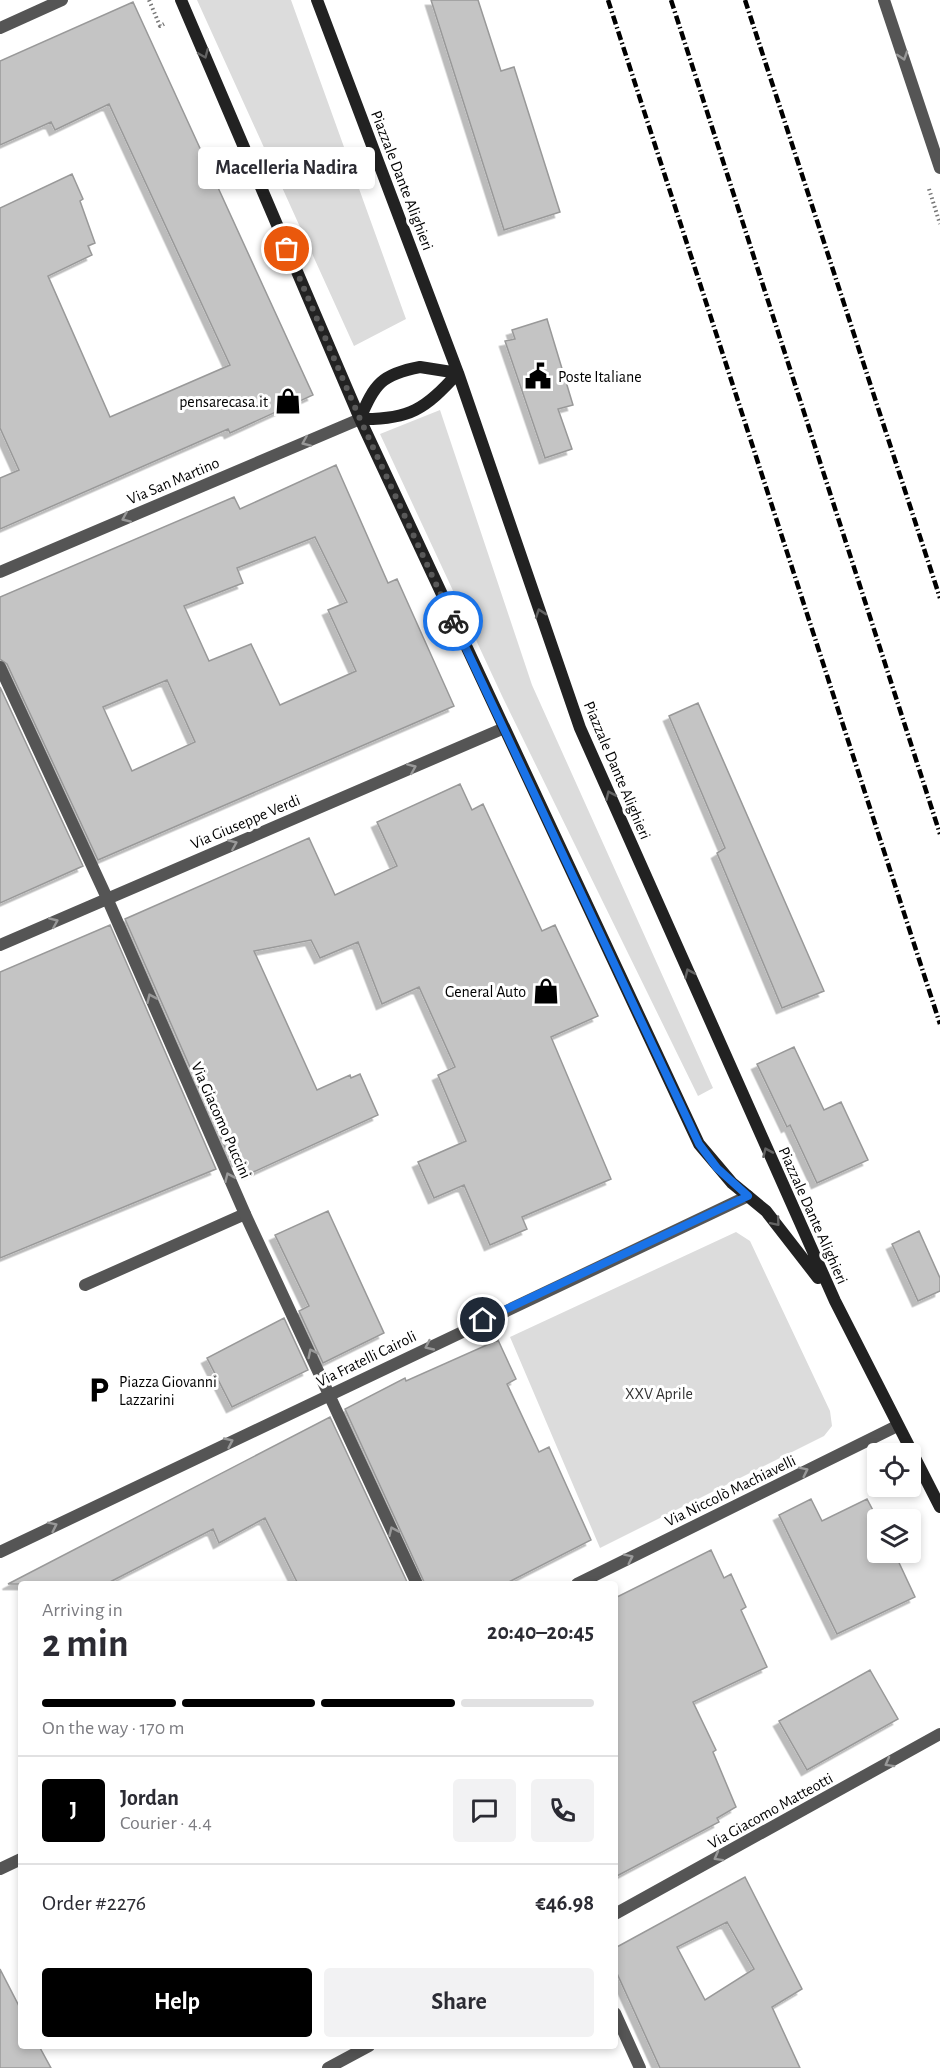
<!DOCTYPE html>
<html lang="en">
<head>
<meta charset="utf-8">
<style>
  body { margin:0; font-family:"Alegreya Sans",sans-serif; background:#f2f2f3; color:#2b2b33; height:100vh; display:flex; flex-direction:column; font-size:22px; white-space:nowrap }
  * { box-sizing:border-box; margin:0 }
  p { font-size:20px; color:#7c7c81 }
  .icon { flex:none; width:33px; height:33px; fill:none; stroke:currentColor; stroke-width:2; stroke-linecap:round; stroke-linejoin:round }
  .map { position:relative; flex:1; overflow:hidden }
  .sheet { position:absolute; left:18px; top:1581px; width:600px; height:468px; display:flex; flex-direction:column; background:#fff; border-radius:6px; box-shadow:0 3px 9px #0003 }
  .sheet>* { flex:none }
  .buttons { position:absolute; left:867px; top:1443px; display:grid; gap:12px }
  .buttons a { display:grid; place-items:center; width:54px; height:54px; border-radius:6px; background:#fff; box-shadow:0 3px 9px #0003; font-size:30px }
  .pin { position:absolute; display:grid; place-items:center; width:51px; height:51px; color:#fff; margin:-26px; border:3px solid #fff; border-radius:50%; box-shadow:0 2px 6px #0007 }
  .courier { position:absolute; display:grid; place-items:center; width:60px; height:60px; margin:-30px; border:4px solid #1a73e8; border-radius:50%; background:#fff; color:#222; box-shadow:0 2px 8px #0007 }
  .bubble { position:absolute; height:42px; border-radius:6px; background:#fff; box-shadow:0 3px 9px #0003; font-size:20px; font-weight:600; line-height:42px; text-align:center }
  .head em { font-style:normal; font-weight:600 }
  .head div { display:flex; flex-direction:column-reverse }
  .head { display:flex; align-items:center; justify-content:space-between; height:102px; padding:0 24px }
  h1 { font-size:39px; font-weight:600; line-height:45px }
  .bar { display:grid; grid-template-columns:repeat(4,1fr); gap:9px 6px; align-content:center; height:72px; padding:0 24px }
  .bar i { height:8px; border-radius:4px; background:#e1e1e2 }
  .bar .current { background:#000 }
  .bar p { grid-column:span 4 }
  .line { display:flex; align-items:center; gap:15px; padding:0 24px; border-top:2px solid #e1e1e2 }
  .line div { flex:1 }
  .round { display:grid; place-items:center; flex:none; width:63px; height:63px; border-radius:6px; background:#f2f2f3 }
  .primary-button { display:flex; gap:12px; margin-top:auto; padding:12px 24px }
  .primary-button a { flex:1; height:69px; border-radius:6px; background:#000; color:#fff; font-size:24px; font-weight:600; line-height:69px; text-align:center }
  .primary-button a+a { background:#f2f2f3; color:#2b2b33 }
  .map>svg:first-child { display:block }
  .green { fill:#dcdcdc }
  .building { fill:#c4c4c4; stroke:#999; stroke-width:1.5; fill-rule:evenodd; filter:url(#shadow) }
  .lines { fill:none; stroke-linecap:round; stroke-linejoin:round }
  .path { stroke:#777; stroke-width:4; stroke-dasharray:1.5 3; stroke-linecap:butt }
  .lane { stroke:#555; stroke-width:12 }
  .street { stroke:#555; stroke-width:12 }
  .secondary { stroke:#222; stroke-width:12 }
  .rail { stroke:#000; stroke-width:4.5; stroke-dasharray:9 3 1.5 3; stroke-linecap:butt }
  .oneway { stroke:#646464 }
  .oneway2 { stroke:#999 }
  .done { stroke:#595959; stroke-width:6; stroke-dasharray:0 10.8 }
  .route { stroke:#1a73e8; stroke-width:8 }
  .labels { text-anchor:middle; stroke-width:6; stroke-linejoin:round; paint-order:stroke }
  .street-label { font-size:16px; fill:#000; stroke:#fff }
  .poi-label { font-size:16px; fill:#000; stroke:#fff; text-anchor:start }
  .park-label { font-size:16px; fill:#333; stroke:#fff }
</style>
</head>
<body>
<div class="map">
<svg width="940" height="2068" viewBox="0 0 940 2068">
  <defs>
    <filter id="shadow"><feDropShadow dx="-5.5" dy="5.5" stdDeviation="0" flood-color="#0004"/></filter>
  </defs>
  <rect width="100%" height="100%" fill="#fff"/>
  <path class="green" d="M197,0H291L406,319L354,346Z
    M440,410L532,685L713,1088L698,1096L503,698L380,434Z
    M736,1232L750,1241L830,1411L832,1426L824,1436L600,1548L510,1337Z"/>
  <path class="building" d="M431,0H478L501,71L514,67L560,212L504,230Z
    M133,2L313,395L230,433L228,429L0,529V478L19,470L0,428V208L72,174L83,199L80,201L95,243L88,246L92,255L48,276L110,417L230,365L109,104L55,130L51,122L0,145V61Z
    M547,319L573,405L558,409L572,449L545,458L505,341L515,339L512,330Z
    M336,465L388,583L397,579L454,706L98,860L7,664L0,659V597L234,497L240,509ZM315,537L347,602L328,610L356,671L280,705L251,644L209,661L184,606L243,583L237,568ZM167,680L195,742L132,771L103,707Z
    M0,687L83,866L0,903Z
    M698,703L824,991L782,1008L717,853L725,848L669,716Z
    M460,784L472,810L483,804L542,931L555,925L598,1016L551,1037L611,1179L522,1217L527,1229L490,1245L464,1185L434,1198L418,1162L466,1141L438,1075L455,1067L419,987L382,1004L358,942L320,958L311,940L254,951L317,1090L350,1075L351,1078L360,1074L378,1115L249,1174L243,1159L232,1163L125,919L309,838L335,895L397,866L377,822Z
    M110,925L216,1169L0,1258V972Z
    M794,1047L824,1110L841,1102L868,1160L817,1183L790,1125L787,1127L757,1064Z
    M328,1211L384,1333L323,1363L299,1311L309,1306L275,1235Z
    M919,1231L940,1278V1291L918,1301L892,1244Z
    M284,1318L308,1370L232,1407L207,1358Z
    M498,1340L516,1379L507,1384L539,1452L549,1447L591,1540L505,1584H425L345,1409L405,1378L406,1381Z
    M330,1417L408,1584H298L265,1518L219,1543L213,1529L106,1584H8Z
    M811,1499L822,1521L867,1499L878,1520V1552H894L915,1597L837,1634L779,1515Z
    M711,1550L724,1578L731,1574L746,1607L741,1610L767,1667L693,1702L716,1750L713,1752L736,1807L717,1818L719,1822L615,1877V1598Z
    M870,1670L898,1719L807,1770L779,1721Z
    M745,1877L802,1989L772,2007L800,2068H660L615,1969V1948ZM727,1922L754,1969L705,2000L677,1947Z
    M0,1969L21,2010V2046H39L51,2068H0Z"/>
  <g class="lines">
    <path class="path" d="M149,0L160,26L164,24
      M929,189L940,224"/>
    <path class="lane" d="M85,1285L245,1214"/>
    <path class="street" d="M884,0L940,168
      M0,28L62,0
      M0,572L360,419
      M0,667L107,898L245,1214L417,1584
      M0,945L502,729
      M0,1552L748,1196
      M577,1584L897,1426
      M0,1869L21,1859
      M615,1914L940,1734
      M615,2013L640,2068
      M328,2068L369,2046"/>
    <path class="secondary" d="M181,0L360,419L699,1144L732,1183L766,1211L818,1278
      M317,0L458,373L580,728L835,1301L940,1507
      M420,367L458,373C425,409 410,420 360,419C374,384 382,374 420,367Z"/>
    <path class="rail" d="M608,0L940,1024
      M671,0L940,834
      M745,0L940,598"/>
  </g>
  <defs><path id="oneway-chevron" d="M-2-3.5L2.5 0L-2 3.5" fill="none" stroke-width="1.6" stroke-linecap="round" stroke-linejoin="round" transform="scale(1.5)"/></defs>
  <g class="oneway">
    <use href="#oneway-chevron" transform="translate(204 54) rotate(67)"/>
    <use href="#oneway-chevron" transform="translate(540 613) rotate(-109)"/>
    <use href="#oneway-chevron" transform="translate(610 795) rotate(-114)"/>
    <use href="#oneway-chevron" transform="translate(689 973) rotate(-114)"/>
    <use href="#oneway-chevron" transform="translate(767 1152) rotate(-114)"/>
    <use href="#oneway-chevron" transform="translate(776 1222) rotate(50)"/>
  </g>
  <g class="oneway2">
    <use href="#oneway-chevron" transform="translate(903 56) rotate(72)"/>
    <use href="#oneway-chevron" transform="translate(306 442) rotate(157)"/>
    <use href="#oneway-chevron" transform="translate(126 518) rotate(157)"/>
    <use href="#oneway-chevron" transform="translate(412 768) rotate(-23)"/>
    <use href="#oneway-chevron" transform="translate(233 844) rotate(-23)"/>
    <use href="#oneway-chevron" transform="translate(54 922) rotate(-23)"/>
    <use href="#oneway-chevron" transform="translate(151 998) rotate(-114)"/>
    <use href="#oneway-chevron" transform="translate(229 1177) rotate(-114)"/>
    <use href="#oneway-chevron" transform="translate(429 1346) rotate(155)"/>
    <use href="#oneway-chevron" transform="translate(312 1353) rotate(-116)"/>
    <use href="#oneway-chevron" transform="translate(229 1442) rotate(-25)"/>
    <use href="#oneway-chevron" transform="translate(804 1471) rotate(-26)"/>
    <use href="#oneway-chevron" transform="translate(53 1526) rotate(-26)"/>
    <use href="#oneway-chevron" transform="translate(393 1531) rotate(-114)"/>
    <use href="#oneway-chevron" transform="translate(629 1558) rotate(-26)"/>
    <use href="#oneway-chevron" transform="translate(889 1763) rotate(151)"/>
    <use href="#oneway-chevron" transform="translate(718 1857) rotate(151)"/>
  </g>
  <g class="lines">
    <path class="done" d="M287,249L360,419L453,621"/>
    <path class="route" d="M453,621L699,1144L717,1168L748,1196L483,1320"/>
  </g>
  <defs>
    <g id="civic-bare" transform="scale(2.07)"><path d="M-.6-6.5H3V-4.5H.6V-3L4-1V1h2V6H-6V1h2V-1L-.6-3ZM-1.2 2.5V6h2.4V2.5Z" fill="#000" stroke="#fff" stroke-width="2.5" paint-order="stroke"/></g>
    <g id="shop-bare" transform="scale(2.07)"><path d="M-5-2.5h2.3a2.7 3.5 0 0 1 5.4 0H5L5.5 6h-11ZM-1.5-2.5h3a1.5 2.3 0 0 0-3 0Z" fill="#000" stroke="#fff" stroke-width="2.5" paint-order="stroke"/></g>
    <g id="parking-bare" transform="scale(2.07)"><path d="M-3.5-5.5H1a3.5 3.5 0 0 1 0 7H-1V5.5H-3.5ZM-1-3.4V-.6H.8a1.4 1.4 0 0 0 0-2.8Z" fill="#000" stroke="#fff" stroke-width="2.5" paint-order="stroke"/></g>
  </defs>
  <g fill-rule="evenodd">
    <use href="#civic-bare" x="538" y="376"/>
    <use href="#shop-bare" x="288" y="401"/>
    <use href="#shop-bare" x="546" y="991"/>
    <use href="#parking-bare" x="99" y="1390"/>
  </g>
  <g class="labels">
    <g class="street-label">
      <text transform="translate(403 180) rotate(69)" y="6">Piazzale Dante Alighieri</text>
      <text transform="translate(173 480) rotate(-23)" y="6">Via San Martino</text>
      <text transform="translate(618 770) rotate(67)" y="6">Piazzale Dante Alighieri</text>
      <text transform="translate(245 821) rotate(-23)" y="6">Via Giuseppe Verdi</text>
      <text transform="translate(222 1120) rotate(66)" y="6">Via Giacomo Puccini</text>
      <text transform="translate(814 1215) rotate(66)" y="6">Piazzale Dante Alighieri</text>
      <text transform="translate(366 1358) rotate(-26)" y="6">Via Fratelli Cairoli</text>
      <text transform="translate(730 1490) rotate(-26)" y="6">Via Niccolò Machiavelli</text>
      <text transform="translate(770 1810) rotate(-29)" y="6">Via Giacomo Matteotti</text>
    </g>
    <g class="poi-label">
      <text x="558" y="382">Poste Italiane</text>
      <text x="268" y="407" text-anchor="end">pensarecasa.it</text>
      <text x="526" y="997" text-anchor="end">General Auto</text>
      <text x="119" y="1387">Piazza Giovanni<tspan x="119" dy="18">Lazzarini</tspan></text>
    </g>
    <g class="park-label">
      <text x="659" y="1399">XXV Aprile</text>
    </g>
  </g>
</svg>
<div class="buttons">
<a><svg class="icon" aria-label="locate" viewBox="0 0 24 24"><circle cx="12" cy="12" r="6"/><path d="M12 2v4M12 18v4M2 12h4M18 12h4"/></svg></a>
<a><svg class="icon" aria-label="layers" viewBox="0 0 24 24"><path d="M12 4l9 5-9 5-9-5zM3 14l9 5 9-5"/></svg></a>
</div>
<div class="pin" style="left:287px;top:249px;background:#ea580c"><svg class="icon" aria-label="bag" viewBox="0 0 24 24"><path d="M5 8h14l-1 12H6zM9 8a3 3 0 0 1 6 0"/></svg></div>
<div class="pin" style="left:483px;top:1320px;background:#1f2937"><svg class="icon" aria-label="home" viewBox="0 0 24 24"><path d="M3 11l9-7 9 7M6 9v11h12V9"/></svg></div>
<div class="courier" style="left:453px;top:621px"><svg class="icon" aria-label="bike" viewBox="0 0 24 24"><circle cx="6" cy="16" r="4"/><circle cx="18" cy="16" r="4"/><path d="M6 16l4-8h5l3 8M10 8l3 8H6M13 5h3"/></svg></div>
<div class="bubble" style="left:198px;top:147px;width:177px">Macelleria Nadira</div>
<section class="sheet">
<div class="head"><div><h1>2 min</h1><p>Arriving in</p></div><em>20:40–20:45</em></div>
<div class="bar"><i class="current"></i><i class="current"></i><i class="current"></i><i></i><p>On the way · 170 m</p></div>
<div class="line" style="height:108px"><b class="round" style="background:#000;color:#fff">J</b><div><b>Jordan</b><p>Courier · 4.4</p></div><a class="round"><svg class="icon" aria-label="chat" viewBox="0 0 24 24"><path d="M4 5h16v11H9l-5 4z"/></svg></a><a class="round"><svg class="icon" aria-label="phone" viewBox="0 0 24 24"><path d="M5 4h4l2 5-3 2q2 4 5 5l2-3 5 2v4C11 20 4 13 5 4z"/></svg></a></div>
<div class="line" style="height:78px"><div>Order #2276</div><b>€46.98</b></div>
<div class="primary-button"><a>Help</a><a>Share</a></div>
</section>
</div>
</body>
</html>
